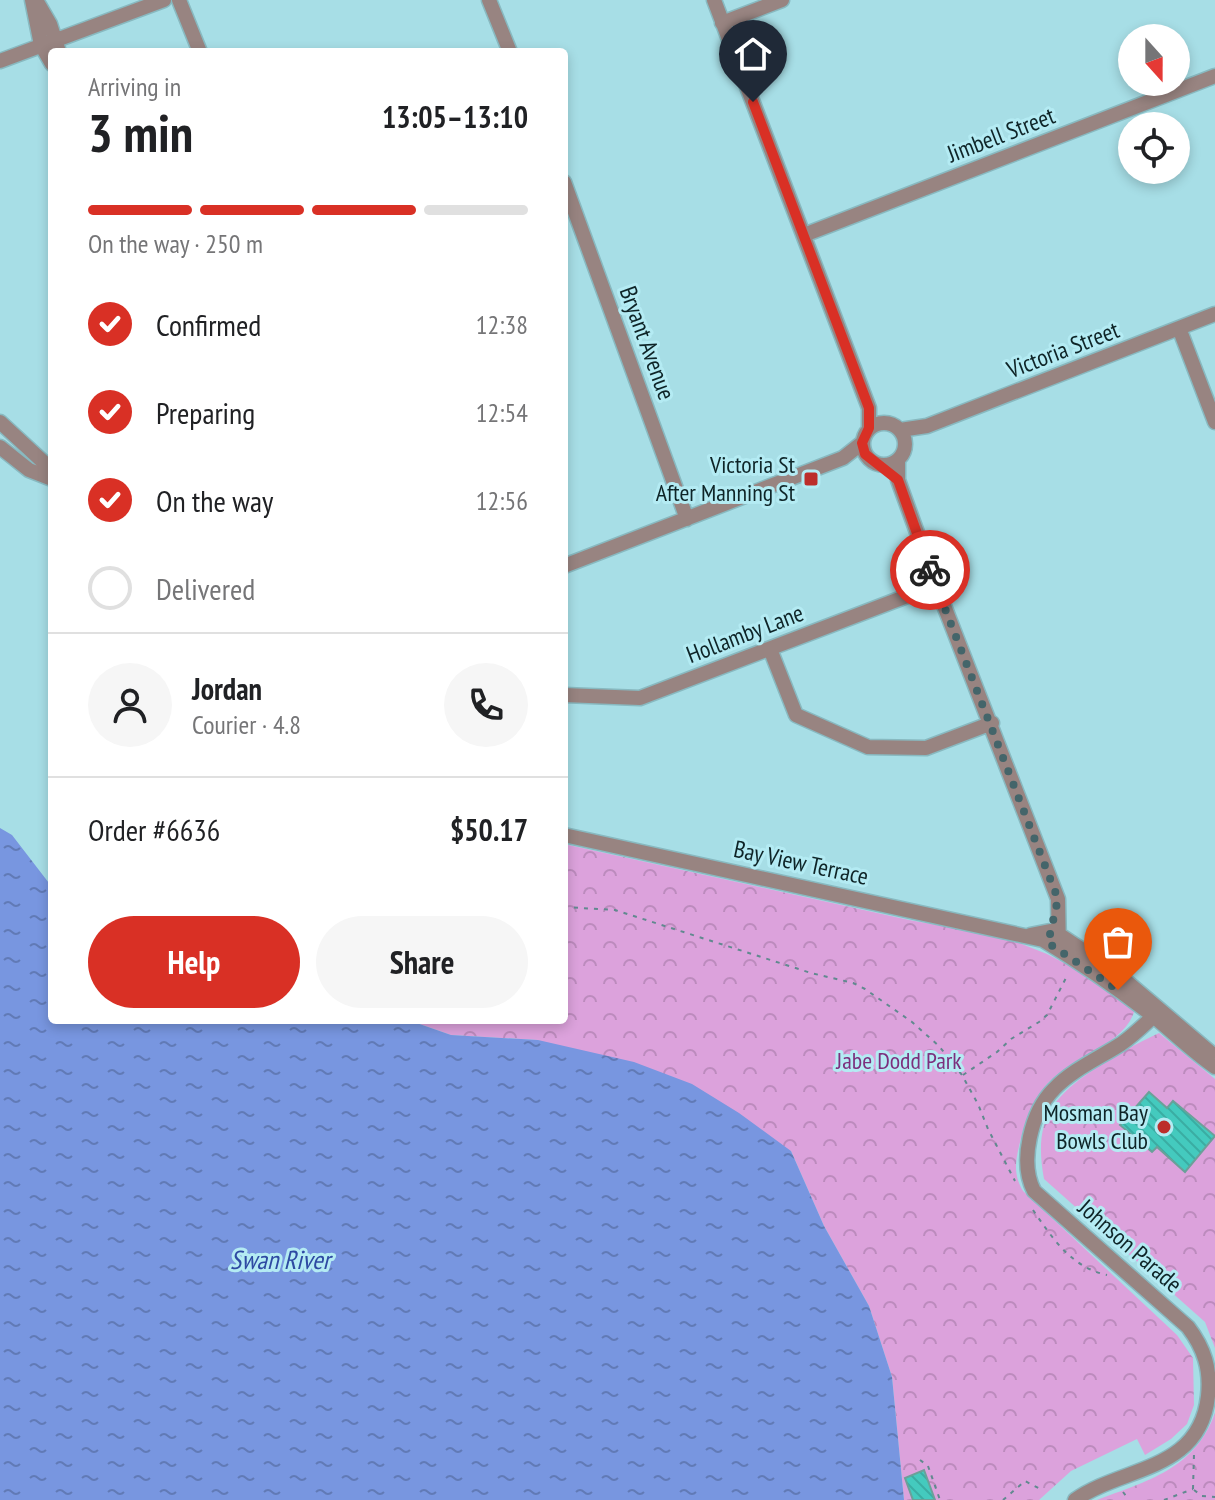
<!DOCTYPE html>
<html lang="en">
<head>
<meta charset="utf-8">
<style>
  body { margin:0; font-family:"PT Sans Narrow",sans-serif; background:#f6f6f6; color:#202124; height:100vh; display:flex; flex-direction:column; font-size:30px; white-space:nowrap }
  * { box-sizing:border-box; margin:0 }
  p { font-size:26px; color:#757577 }
  .icon { flex:none; width:44px; height:44px; fill:none; stroke:currentColor; stroke-width:2; stroke-linecap:round; stroke-linejoin:round }
  .map { position:relative; flex:1; overflow:hidden }
  .details { position:absolute; left:48px; top:48px; width:520px; height:976px; display:flex; flex-direction:column; background:#fff; border-radius:8px; box-shadow:0 4px 12px #0003 }
  .details>* { flex:none }
  .needle { width:52px; rotate:159deg }
  .controls { position:absolute; left:1118px; top:24px; display:grid; gap:16px }
  .controls a { display:grid; place-items:center; width:72px; height:72px; border-radius:50%; background:#fff; box-shadow:0 4px 12px #0003; font-size:40px }
  .pin { position:absolute; display:grid; place-items:center; width:68px; height:68px; color:#fff; margin:-82px -34px; border-radius:50% 50% 50% 0; rotate:-45deg; box-shadow:0 0 8px #0007 }
  .pin .icon { rotate:45deg }
  .courier { position:absolute; display:grid; place-items:center; width:80px; height:80px; margin:-40px; border:6px solid #d93025; border-radius:50%; background:#fff; color:#222; box-shadow:0 2px 10px #0007 }
  .head em { font-style:normal; font-weight:700 }
  .head div { display:flex; flex-direction:column-reverse }
  .head { display:flex; align-items:center; justify-content:space-between; height:136px; padding:0 40px }
  h1 { font-size:52px; font-weight:700; line-height:60px }
  .bar { display:grid; grid-template-columns:repeat(4,1fr); gap:12px 8px; align-content:center; height:96px; padding:0 40px }
  .bar i { height:10px; border-radius:6px; background:#e0e0e0 }
  .bar .on { background:#d93025 }
  .bar p { grid-column:span 4 }
  .line { display:flex; align-items:center; gap:20px; padding:0 40px; border-top:2px solid #e0e0e0 }
  .line div { flex:1 }
  .round { display:grid; place-items:center; flex:none; width:84px; height:84px; border-radius:42px; background:#f6f6f6 }
  ol { padding:0 40px; list-style:none }
  li { display:flex; align-items:center; gap:24px; height:88px }
  li p { margin-inline-start:auto }
  li .icon { padding:8px; border-radius:50%; background:#d93025; color:#fff; stroke-width:4 }
  li:last-child { color:#757577 }
  li i { width:44px; height:44px; border:4px solid #e0e0e0; border-radius:50% }
  .cta { display:flex; gap:16px; margin-top:auto; padding:16px 40px }
  .cta a { flex:1; height:92px; border-radius:48px; background:#d93025; color:#fff; font-size:32px; font-weight:700; line-height:92px; text-align:center }
  .cta a+a { background:#f6f6f6; color:#202124 }
  .map>svg:first-child { display:block }
  .park { fill:url(#park-crowns) }
  .water { fill:url(#water-ripples) }
  .building { fill:url(#building-back-hatch); stroke:#6ba099; stroke-width:2 }
  .lines { fill:none; stroke-linecap:round; stroke-linejoin:round }
  .minor-casing { stroke:#88b9c0; stroke-width:17 }
  .path { stroke:#61898f; stroke-width:2; stroke-dasharray:4 6; stroke-linecap:butt }
  .minor { stroke:#988481; stroke-width:14 }
  .done { stroke:#44656a; stroke-width:8; stroke-dasharray:0 14.4 }
  .route { stroke:#d93025; stroke-width:10 }
  .poi-dot { fill:#bc2e2b; stroke:#b4ebf3; stroke-width:3 }
  .labels { text-anchor:middle; stroke-width:6; stroke-linejoin:round; paint-order:stroke }
  .street-label { font-size:24px; fill:#0e2427; stroke:#b4ebf3 }
  .poi-label { font-size:24px; fill:#0e2427; stroke:#b4ebf3; text-anchor:end }
  .park-label { font-size:24px; fill:#7c2f7d; stroke:#b4ebf3 }
  .water-label { font-size:26px; font-style:italic; fill:#2e4aa2; stroke:#b4ebf3 }
</style>
</head>
<body>
<div class="map">
<svg width="1215" height="1500" viewBox="0 0 1215 1500">
  <defs>
    <pattern id="park-crowns" width="20" height="18" patternUnits="userSpaceOnUse" patternTransform="scale(2)"><rect width="20" height="18" fill="#dca2dc"/><path d="M2 6a3 3 0 1 1 6 0M12 15a3 3 0 1 1 6 0" fill="none" stroke="#bc8bbd"/></pattern>
    <pattern id="water-ripples" width="26" height="14" patternUnits="userSpaceOnUse" patternTransform="scale(2)"><rect width="26" height="14" fill="#7896e0"/><path d="M2 4q2-2 4 0t4 0M15 11q2-2 4 0t4 0" fill="none" stroke="#617ab6"/></pattern>
    <pattern id="building-back-hatch" width="6" height="6" patternUnits="userSpaceOnUse" patternTransform="scale(2)"><rect width="6" height="6" fill="#44cabe"/><path d="M-1 5l2 2M0 0l6 6M5-1l2 2" fill="none" stroke="#3aada3"/></pattern>
  </defs>
  <rect width="100%" height="100%" fill="#a7dee6"/>
  <path class="park" d="M564,844L909,920L1004,937L1047,954L1085,974L1135,1008C1128,1045 1066,1059 1044,1088C1034,1101 1025,1121 1021,1138C1016,1159 1012,1172 1023,1191L1177,1335L1193,1358L1194,1405L1187,1424L1171,1439L1145,1455L1137,1439L1071,1471L1039,1500H904L892,1377L869,1306L824,1226L791,1151L538,1040L451,1035L408,1020H564Z
    M1159,1033L1215,1079V1348L1205,1322L1044,1179C1034,1125 1048,1100 1093,1070C1115,1056 1135,1044 1159,1033Z
    M1215,1413V1500H1097C1147,1481 1195,1469 1215,1413Z"/>
  <path class="water" d="M0,828L12,835L52,887V1020H408L451,1035L538,1040L634,1062L692,1084L739,1113L791,1151L824,1226L869,1306L892,1377L904,1500H0Z"/>
  <path class="building" d="M1149,1092L1167,1108L1173,1101L1215,1136L1185,1172L1157,1147L1152,1152L1120,1125Z
    M924,1470L935,1500H913L905,1478Z"/>
  <g class="lines">
    <g class="minor-casing">
      <path id="minor" d="M32,0L41,45L52,64
        M36,0L50,24L59,52
        M179,0L200,52
        M489,0L510,52
        M714,0L869,408V428
        M722,23L782,0
        M0,61L164,0
        M564,182L687,519
        M804,235L1215,76
        M1179,328L1215,422
        M0,422L52,470
        M863 444a21 21 0 1 1 42 0a21 21 0 1 1-42 0Z
        M900,430L927,426L1215,314
        M0,447L29,470L52,479
        M898,460V480L936,585L1058,899L1059,949
        M564,566L843,458L862,443
        M770,649L796,715L868,747L926,748L992,723
        M564,695L640,698L936,585
        M564,835L1043,940C1081,963 1117,988 1152,1015C1173,1032 1192,1051 1215,1067
        M1030,935L1050,931L1060,935L1113,970L1211,1053
        M1075,1500C1123,1466 1200,1472 1208,1396C1211,1369 1204,1348 1188,1327L1034,1191C1019,1162 1031,1112 1054,1089C1072,1070 1099,1058 1121,1044C1134,1035 1146,1023 1158,1012"/>
    </g>
    <path class="path" d="M564,907L615,910L811,973L853,983L865,989L912,1022L939,1046L962,1075L978,1104L988,1129L1015,1181
      M963,1075L997,1052L1011,1039L1039,1022L1047,1015L1068,974
      M1033,1210C1053,1239 1071,1267 1107,1275
      M920,1460L928,1466L940,1500
      M1193,1489L1194,1454
      M1194,1490L1202,1496L1215,1497
      M1123,1492L1129,1500
      M1003,1500L1025,1481L1042,1490
      M1164,1500L1193,1489"/>
    <use href="#minor" class="minor"/>
  </g>
  <g class="lines">
    <path class="done" d="M930,570L1058,899L1048,943L1118,990"/>
    <path class="route" d="M753,102L869,408V428L862,443L865,454L898,480L930,570"/>
  </g>
  <g class="poi-dot">
    <rect x="803" y="471" width="16" height="16" rx="4"/>
    <circle cx="1164" cy="1127" r="8"/>
  </g>
  <g class="labels">
    <g class="street-label">
      <text transform="translate(1001 135) rotate(-21)" y="8">Jimbell Street</text>
      <text transform="translate(647 343) rotate(70)" y="8">Bryant Avenue</text>
      <text transform="translate(1063 350) rotate(-21)" y="8">Victoria Street</text>
      <text transform="translate(745 634) rotate(-21)" y="8">Hollamby Lane</text>
      <text transform="translate(801 863) rotate(12)" y="8">Bay View Terrace</text>
      <text transform="translate(1130 1246) rotate(41)" y="8">Johnson Parade</text>
    </g>
    <g class="poi-label">
      <text x="795" y="473">Victoria St<tspan x="795" dy="28">After Manning St</tspan></text>
      <text x="1148" y="1121">Mosman Bay<tspan x="1148" dy="28">Bowls Club</tspan></text>
    </g>
    <g class="park-label">
      <text x="899" y="1069">Jabe Dodd Park</text>
    </g>
    <g class="water-label">
      <text x="280" y="1269">Swan River</text>
    </g>
  </g>
</svg>
<div class="controls">
<a><svg class="needle" viewBox="-14 -14 28 28"><path d="M0-13l5 13h-10z" fill="#e53935"/><path d="M0 13l5-13h-10z" fill="#757577"/></svg></a>
<a><svg class="icon" aria-label="locate" viewBox="0 0 24 24"><circle cx="12" cy="12" r="6"/><path d="M12 2v4M12 18v4M2 12h4M18 12h4"/></svg></a>
</div>
<div class="pin" style="left:1118px;top:990px;background:#ea580c"><svg class="icon" aria-label="bag" viewBox="0 0 24 24"><path d="M5 8h14l-1 12H6zM9 8a3 3 0 0 1 6 0"/></svg></div>
<div class="pin" style="left:753px;top:102px;background:#1f2937"><svg class="icon" aria-label="home" viewBox="0 0 24 24"><path d="M3 11l9-7 9 7M6 9v11h12V9"/></svg></div>
<div class="courier" style="left:930px;top:570px"><svg class="icon" aria-label="bike" viewBox="0 0 24 24"><circle cx="6" cy="16" r="4"/><circle cx="18" cy="16" r="4"/><path d="M6 16l4-8h5l3 8M10 8l3 8H6M13 5h3"/></svg></div>
<section class="details">
<div class="head"><div><h1>3 min</h1><p>Arriving in</p></div><em>13:05–13:10</em></div>
<div class="bar"><i class="on"></i><i class="on"></i><i class="on"></i><i></i><p>On the way · 250 m</p></div>
<ol>
<li><svg class="icon" aria-label="check" viewBox="0 0 24 24"><path d="M5 12l5 5 9-10"/></svg>Confirmed<p>12:38</p></li>
<li><svg class="icon" aria-label="check" viewBox="0 0 24 24"><path d="M5 12l5 5 9-10"/></svg>Preparing<p>12:54</p></li>
<li><svg class="icon" aria-label="check" viewBox="0 0 24 24"><path d="M5 12l5 5 9-10"/></svg>On the way<p>12:56</p></li>
<li><i></i>Delivered</li>
</ol>
<div class="line" style="height:144px"><a class="round"><svg class="icon" aria-label="person" viewBox="0 0 24 24"><circle cx="12" cy="8" r="4"/><path d="M4 21q1-7 8-7t8 7"/></svg></a><div><b>Jordan</b><p>Courier · 4.8</p></div><a class="round"><svg class="icon" aria-label="phone" viewBox="0 0 24 24"><path d="M5 4h4l2 5-3 2q2 4 5 5l2-3 5 2v4C11 20 4 13 5 4z"/></svg></a></div>
<div class="line" style="height:104px"><div>Order #6636</div><b>$50.17</b></div>
<div class="cta"><a>Help</a><a>Share</a></div>
</section>
</div>
</body>
</html>
